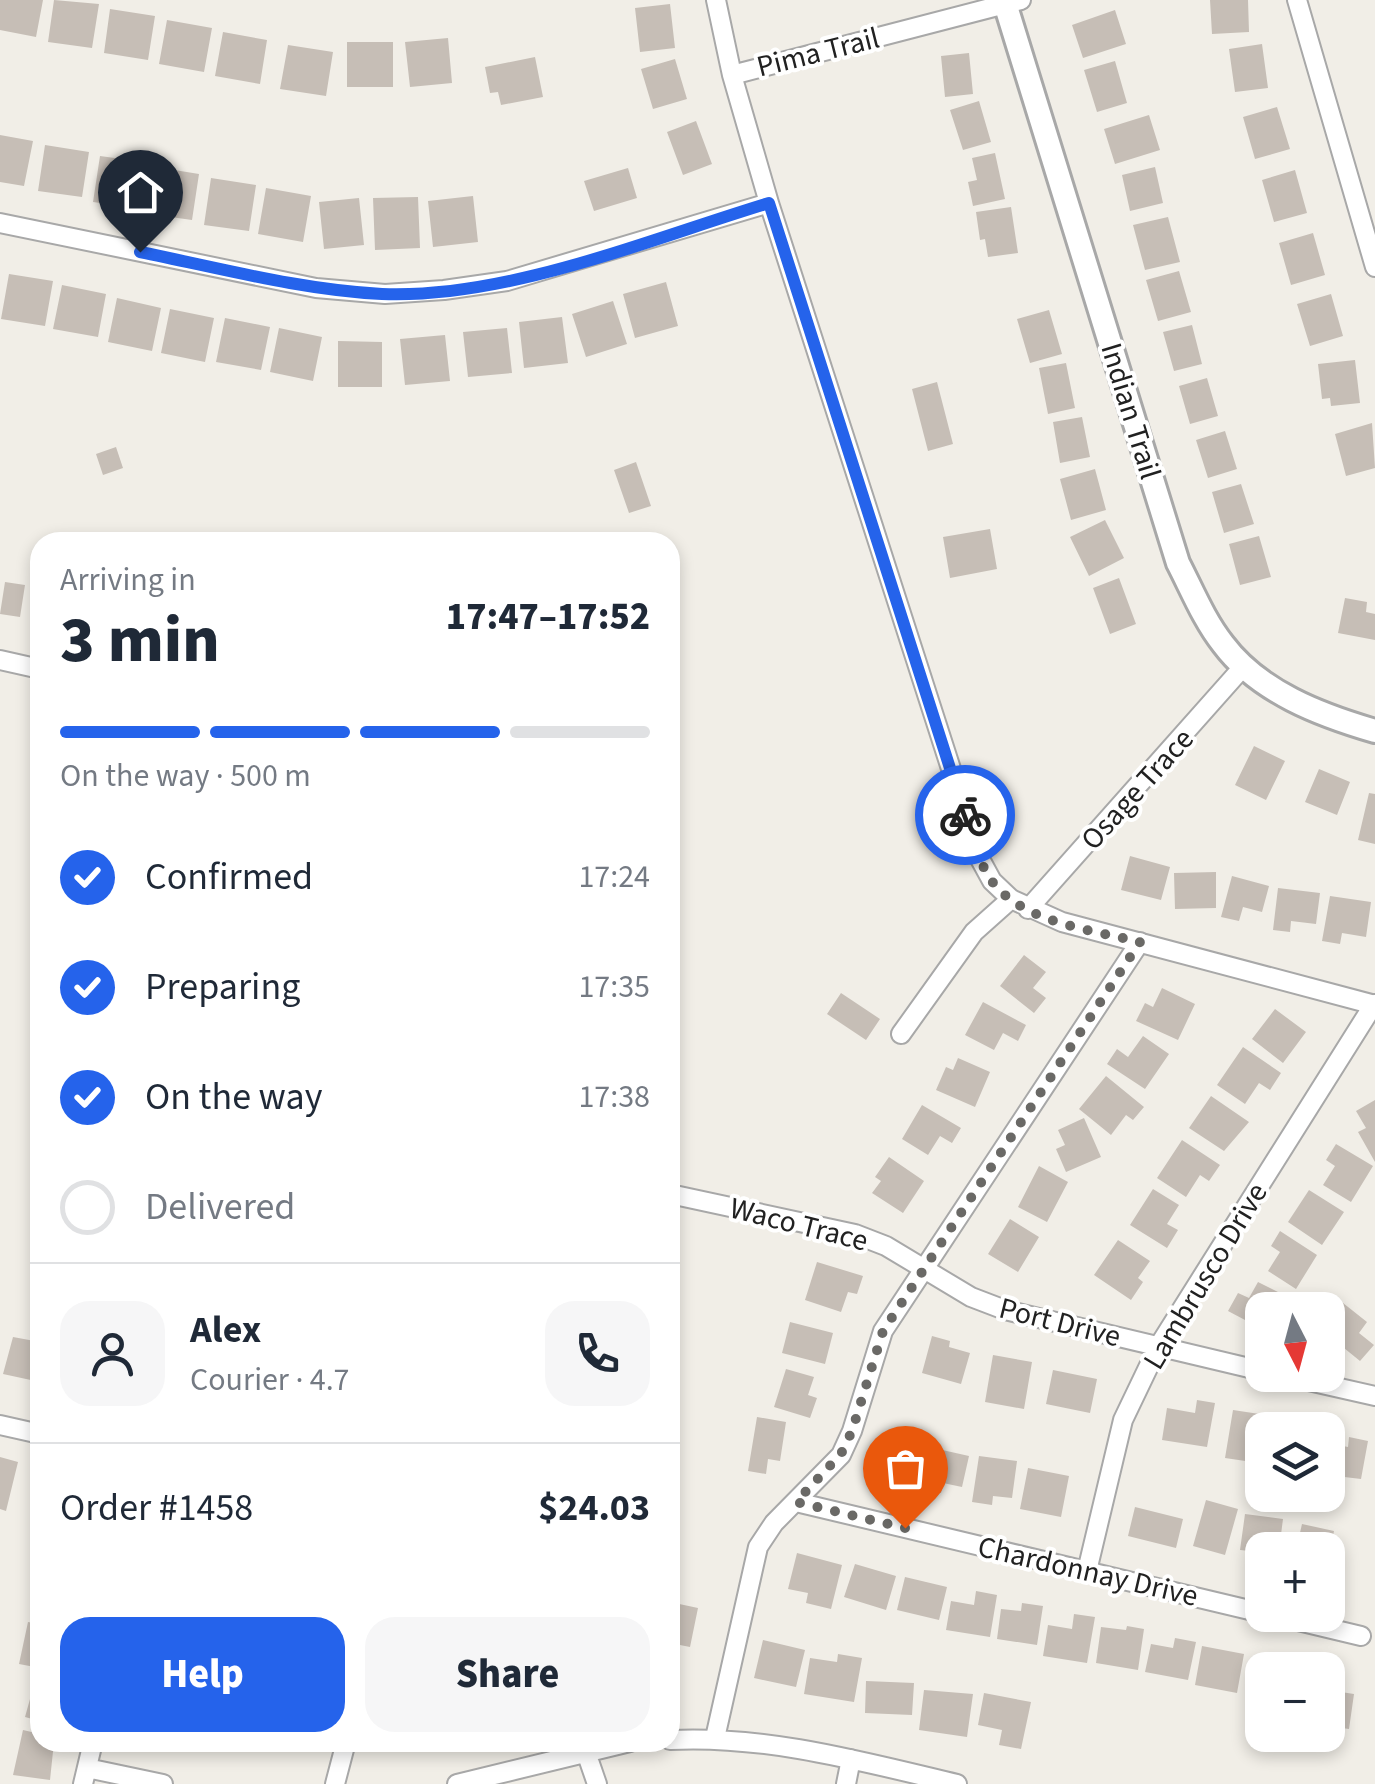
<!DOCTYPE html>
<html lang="en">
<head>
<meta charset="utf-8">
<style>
  body { margin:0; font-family:"Source Sans 3",sans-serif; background:#f6f6f7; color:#1f2937; height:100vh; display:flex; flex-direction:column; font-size:38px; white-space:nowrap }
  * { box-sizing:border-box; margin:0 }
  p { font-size:32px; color:#747a83 }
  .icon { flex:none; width:55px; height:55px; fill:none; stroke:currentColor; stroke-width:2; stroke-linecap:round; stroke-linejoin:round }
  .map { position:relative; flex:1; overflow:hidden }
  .side { position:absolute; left:30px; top:532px; width:650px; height:1220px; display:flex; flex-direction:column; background:#fff; border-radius:30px; box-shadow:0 5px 15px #0003 }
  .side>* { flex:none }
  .needle { width:65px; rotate:174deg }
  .controls { position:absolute; left:1245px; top:1292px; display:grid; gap:20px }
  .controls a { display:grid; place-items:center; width:100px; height:100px; border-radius:20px; background:#fff; box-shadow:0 5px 15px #0003; font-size:50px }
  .pin { position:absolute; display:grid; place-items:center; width:85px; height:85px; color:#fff; margin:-102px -42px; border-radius:50% 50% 50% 0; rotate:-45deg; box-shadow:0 0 10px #0007 }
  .pin .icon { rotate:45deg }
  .courier { position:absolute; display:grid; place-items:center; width:100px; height:100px; margin:-50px; border:8px solid #2563eb; border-radius:50%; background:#fff; color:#222; box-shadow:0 2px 12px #0007 }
  .head em { font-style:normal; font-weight:800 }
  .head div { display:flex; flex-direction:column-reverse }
  .head { display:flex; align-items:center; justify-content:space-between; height:170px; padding:0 30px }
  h1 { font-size:65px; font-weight:800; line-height:75px }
  .bar { display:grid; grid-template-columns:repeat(4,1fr); gap:15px 10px; align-content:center; height:120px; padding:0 30px }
  .bar i { height:12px; border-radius:8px; background:#e0e1e3 }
  .bar .on { background:#2563eb }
  .bar p { grid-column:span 4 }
  .line { display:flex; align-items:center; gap:25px; padding:0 30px; border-top:2px solid #e0e1e3 }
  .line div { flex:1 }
  .round { display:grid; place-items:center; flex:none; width:105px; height:105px; border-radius:30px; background:#f6f6f7 }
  ol { padding:0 30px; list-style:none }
  li { display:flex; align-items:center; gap:30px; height:110px }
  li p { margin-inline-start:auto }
  li .icon { padding:10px; border-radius:50%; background:#2563eb; color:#fff; stroke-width:4 }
  li:last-child { color:#747a83 }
  li i { width:55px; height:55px; border:5px solid #e0e1e3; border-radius:50% }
  .button { display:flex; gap:20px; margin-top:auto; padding:20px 30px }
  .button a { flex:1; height:115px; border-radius:30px; background:#2563eb; color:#fff; font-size:40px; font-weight:800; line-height:115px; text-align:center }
  .button a+a { background:#f6f6f7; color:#1f2937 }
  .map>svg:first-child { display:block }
  .building { fill:#c6beb6 }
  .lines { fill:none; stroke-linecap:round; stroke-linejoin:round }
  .minor-casing { stroke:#a8a8a8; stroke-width:22 }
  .tertiary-casing { stroke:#a8a8a8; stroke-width:28 }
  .minor { stroke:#fff; stroke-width:18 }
  .tertiary { stroke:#fff; stroke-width:22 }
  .done { stroke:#6a6966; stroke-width:10; stroke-dasharray:0 18 }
  .route { stroke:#2563eb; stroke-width:12 }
  .labels { text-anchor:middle; stroke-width:8; stroke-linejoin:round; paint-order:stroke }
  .street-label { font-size:30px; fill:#212121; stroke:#fff }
</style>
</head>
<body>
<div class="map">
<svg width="1375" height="1784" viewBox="0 0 1375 1784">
  <rect width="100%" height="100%" fill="#f1eee7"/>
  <path class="building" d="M0,0H43L36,37L0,30Z
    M54,0L99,4L92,48L48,42Z
    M1210,0H1248L1249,32L1212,34Z
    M670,4L675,48L640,52L635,8Z
    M110,9L155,16L148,60L104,53Z
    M1115,10L1126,44L1083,58L1072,25Z
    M167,20L212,28L204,72L159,64Z
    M223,32L267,40L260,84L215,76Z
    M448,38L452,83L410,87L405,42Z
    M347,42H393V87H347Z
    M1262,44L1268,88L1235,92L1229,49Z
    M288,45L333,52L326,96L280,89Z
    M969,53L973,94L945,97L941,56Z
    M535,57L543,97L501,105L498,92L490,93L485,67Z
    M675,59L687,99L653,109L641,69Z
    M1115,61L1127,103L1097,112L1084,70Z
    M979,101L991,142L963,150L950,110Z
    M1277,107L1290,149L1255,159L1243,117Z
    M1149,115L1160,150L1115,164L1104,129Z
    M696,121L712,164L683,175L667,132Z
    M0,135L33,141L24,186L0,182Z
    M45,145L89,152L82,197L38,191Z
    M995,153L1005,199L973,206L968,182L977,180L972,158Z
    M100,156L144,162L137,208L93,202Z
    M156,167L199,174L192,220L149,214Z
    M1155,167L1163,203L1130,211L1122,175Z
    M628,168L637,198L594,211L584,181Z
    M1295,170L1307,213L1274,222L1262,180Z
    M211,178L256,185L249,231L204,225Z
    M266,188L311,196L303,242L258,234Z
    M473,196L478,242L433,247L428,201Z
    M418,197L420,248L375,250L373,198Z
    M359,198L364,245L324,249L319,202Z
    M1011,207L1018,253L988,257L985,239L980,240L976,212Z
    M1168,217L1180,262L1145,270L1133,225Z
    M1313,233L1325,275L1291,285L1279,243Z
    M1179,271L1191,312L1158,321L1146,280Z
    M9,274L53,281L45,326L1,319Z
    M666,282L678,326L635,338L623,294Z
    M62,285L106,294L98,337L53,329Z
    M1331,294L1343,336L1310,346L1297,304Z
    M117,298L161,308L152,351L108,342Z
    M613,301L627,344L586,357L572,314Z
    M170,309L214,318L205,362L161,353Z
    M1049,310L1062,354L1030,363L1017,319Z
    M562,317L568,363L524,368L519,322Z
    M225,318L270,327L261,370L216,362Z
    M1192,325L1202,364L1174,371L1163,332Z
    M279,328L322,337L313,381L270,372Z
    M507,328L512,373L468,377L463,332Z
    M445,335L450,381L405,385L400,339Z
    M338,341L382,342V387H338Z
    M1355,360L1360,403L1331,406L1330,398L1322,399L1318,364Z
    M1066,363L1075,408L1048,414L1039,368Z
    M1207,378L1218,416L1190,424L1179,386Z
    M937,382L953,444L928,451L912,389Z
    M1082,417L1090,457L1060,463L1053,422Z
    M1372,423L1375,468L1346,476L1335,434Z
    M1225,431L1237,469L1208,478L1196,440Z
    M116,447L123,468L103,475L96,454Z
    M636,462L651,506L629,513L614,470Z
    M1095,469L1106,510L1071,520L1060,479Z
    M1241,484L1254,524L1224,533L1212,492Z
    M1105,520L1124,558L1089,576L1070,537Z
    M990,529L997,569L950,578L943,537Z
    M1259,536L1271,577L1240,585L1229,544Z
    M1119,578L1136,624L1110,634L1093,588Z
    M5,582L25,585L20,617L0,614Z
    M1345,598L1367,602L1366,612L1375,614V640L1338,633Z
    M1254,746L1285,761L1266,800L1235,785Z
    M1319,769L1350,782L1337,815L1305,802Z
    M1369,793L1375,794V844L1358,840Z
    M1130,856L1170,867L1161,900L1121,890Z
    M1216,872V908L1175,909L1174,873Z
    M1232,876L1269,886L1262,912L1243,907L1239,921L1221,917Z
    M1278,888L1320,893L1316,924L1291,921L1290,932L1273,930Z
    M1330,896L1371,902L1366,937L1342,933L1340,944L1322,941Z
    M1024,955L1046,972L1033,988L1046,998L1034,1013L1000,986Z
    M1162,988L1195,1004L1178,1040L1136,1021L1145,1003L1153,1007Z
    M841,993L880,1019L866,1040L827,1014Z
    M983,1002L1026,1025L1018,1041L1003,1033L994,1050L965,1035Z
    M1275,1009L1306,1032L1283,1063L1252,1039Z
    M1143,1036L1169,1054L1145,1089L1107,1064L1117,1049L1128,1057Z
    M1243,1047L1281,1073L1270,1090L1259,1083L1245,1104L1217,1085Z
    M958,1058L990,1072L975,1107L936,1090L946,1067L953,1070Z
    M1106,1076L1144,1107L1133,1120L1126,1115L1111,1135L1079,1109Z
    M1211,1096L1249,1122L1224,1151L1189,1128Z
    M1375,1100V1162L1358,1132L1366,1128L1356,1111Z
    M922,1105L961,1128L952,1143L940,1136L928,1155L902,1139Z
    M1084,1118L1101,1157L1066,1172L1056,1149L1065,1145L1058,1130Z
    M1182,1140L1220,1165L1209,1181L1200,1175L1186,1197L1157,1178Z
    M1336,1144L1373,1166L1351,1202L1323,1185L1335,1166L1326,1160Z
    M889,1157L924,1181L903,1213L872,1193L881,1181L875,1177Z
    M1039,1166L1068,1182L1047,1222L1018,1207Z
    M1153,1189L1179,1205L1167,1224L1178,1230L1167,1248L1130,1225Z
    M1309,1190L1344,1212L1322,1245L1288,1222Z
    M1010,1219L1039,1237L1018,1272L988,1254Z
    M1280,1231L1317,1255L1296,1289L1268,1271L1280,1252L1271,1246Z
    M1118,1240L1150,1261L1138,1278L1143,1282L1131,1300L1094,1275Z
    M817,1262L863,1276L857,1294L848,1292L841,1312L805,1300Z
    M1258,1282L1290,1298L1283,1310H1262V1329L1228,1311L1238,1293L1249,1298Z
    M1343,1303L1367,1322L1359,1333L1374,1345L1360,1361L1328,1335V1323Z
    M790,1322L833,1333L825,1364L782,1353Z
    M932,1336L950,1341L949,1347L970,1353L961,1384L922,1373Z
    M13,1337L40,1342V1382L3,1374Z
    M993,1355L1032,1362L1024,1409L985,1402Z
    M786,1369L814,1377L808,1395L817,1398L810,1418L774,1407Z
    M1053,1370L1097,1379L1090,1413L1046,1404Z
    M1197,1400L1215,1403L1207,1447L1162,1440L1167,1408L1195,1413Z
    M1233,1410L1266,1415L1259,1463L1225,1458Z
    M757,1417L786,1422L780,1461L768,1459L766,1474L748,1471Z
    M1349,1437L1368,1441L1361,1479L1328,1475V1443L1348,1447Z
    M882,1445L915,1450L910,1481L877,1476Z
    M929,1447L969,1456L962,1487L943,1483L941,1493L920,1488Z
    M979,1456L1017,1461L1012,1498L993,1496L992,1505L972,1502Z
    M0,1457L18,1462L6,1511L0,1509Z
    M1028,1468L1069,1476L1061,1517L1020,1509Z
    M1206,1500L1238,1509L1225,1555L1193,1546Z
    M1135,1507L1183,1519L1176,1548L1128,1536Z
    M1245,1514L1283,1519L1279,1550H1262V1568L1257,1567L1259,1552L1240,1550Z
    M1302,1524L1334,1531L1330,1550H1296Z
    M797,1553L842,1565L831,1609L806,1603L808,1593L788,1589Z
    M855,1564L896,1576L886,1610L844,1597Z
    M905,1577L947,1587L939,1620L897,1610Z
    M976,1591L997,1595L990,1637L946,1630L951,1601L974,1605Z
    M670,1602L698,1608L690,1647L670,1643Z
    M1022,1603L1043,1606L1037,1645L997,1639L1001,1609L1021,1611Z
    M1074,1614L1095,1617L1087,1663L1043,1656L1048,1625L1072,1629Z
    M28,1622L40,1624V1668L19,1664Z
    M1127,1626L1144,1629L1138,1670L1096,1663L1101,1627L1126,1630Z
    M1175,1638L1196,1642L1188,1680L1145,1672L1151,1644L1173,1648Z
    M763,1640L805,1650L796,1687L754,1678Z
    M1202,1646L1244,1654L1237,1693L1195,1685Z
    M838,1654L862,1658L854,1702L804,1694L810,1658L837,1662Z
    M1251,1660L1298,1668L1297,1670H1262V1697L1245,1694Z
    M35,1681L40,1682V1721L25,1717Z
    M866,1681L914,1683L912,1715L865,1713Z
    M924,1690L973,1694L967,1737L919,1730Z
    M1328,1690L1354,1694L1349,1729L1328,1726Z
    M984,1693L1031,1702L1021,1749L999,1745L1002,1730L978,1725Z
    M23,1730L40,1734V1742H54L50,1780L13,1775Z"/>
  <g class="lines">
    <g class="minor-casing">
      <path id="minor" d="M716,0L732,75L769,203L980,859L992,881L1011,899L1062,922L1375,1005
        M1297,0L1375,267
        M732,75L1021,0
        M0,223L316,288L385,294L444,290L507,281L769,203
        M0,660L40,669
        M1028,909L1243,667
        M901,1034L974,932L1011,899
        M670,1194L855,1234L886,1246L971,1297L1005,1310L1262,1371
        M1282,1375L1375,1396
        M0,1425L40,1434
        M796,1502L1262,1613
        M1087,1571L1123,1420L1158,1347L1374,1004
        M1273,1615L1361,1636
        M715,1738L758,1547L774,1523L841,1455L852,1431L883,1331L1140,942
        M670,1740C766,1735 864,1762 957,1784
        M587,1755L597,1784
        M87,1768L163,1784
        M83,1784L93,1742
        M335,1784L346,1742
        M457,1784L630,1742
        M846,1784L851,1759"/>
    </g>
    <g class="tertiary-casing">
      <path id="tertiary" d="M1004,0L1178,563C1192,590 1204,620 1223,644C1259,692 1320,715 1375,731"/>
    </g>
    <use href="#minor" class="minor"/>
    <use href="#tertiary" class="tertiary"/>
  </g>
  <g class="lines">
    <path class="done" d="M905,1528L796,1502L841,1454L852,1431L883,1331L1140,942C1093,930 1022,923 991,880C978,861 973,837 965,815"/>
    <path class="route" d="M140,252C220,268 301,290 382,294C507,299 650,239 769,203L965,815"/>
  </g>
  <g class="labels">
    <g class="street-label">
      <text transform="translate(818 52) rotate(-14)" y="10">Pima Trail</text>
      <text transform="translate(1131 411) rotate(73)" y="10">Indian Trail</text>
      <text transform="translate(1137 789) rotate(-48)" y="10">Osage Trace</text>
      <text transform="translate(799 1224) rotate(14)" y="10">Waco Trace</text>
      <text transform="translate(1205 1276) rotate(-59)" y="10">Lambrusco Drive</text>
      <text transform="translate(1060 1322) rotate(14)" y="10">Port Drive</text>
      <text transform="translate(1088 1571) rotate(13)" y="10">Chardonnay Drive</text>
    </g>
  </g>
</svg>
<div class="controls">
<a><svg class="needle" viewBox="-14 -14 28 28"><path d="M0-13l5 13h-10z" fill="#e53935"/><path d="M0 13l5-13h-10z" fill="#747a83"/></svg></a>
<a><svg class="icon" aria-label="layers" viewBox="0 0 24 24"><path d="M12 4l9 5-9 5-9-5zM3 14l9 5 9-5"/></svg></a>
<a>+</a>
<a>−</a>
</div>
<div class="pin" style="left:905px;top:1528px;background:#ea580c"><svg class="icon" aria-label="bag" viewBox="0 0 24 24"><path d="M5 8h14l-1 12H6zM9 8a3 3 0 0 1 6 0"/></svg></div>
<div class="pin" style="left:140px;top:252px;background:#1f2937"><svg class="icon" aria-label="home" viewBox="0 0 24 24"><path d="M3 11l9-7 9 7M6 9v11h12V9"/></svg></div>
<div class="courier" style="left:965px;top:815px"><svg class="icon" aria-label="bike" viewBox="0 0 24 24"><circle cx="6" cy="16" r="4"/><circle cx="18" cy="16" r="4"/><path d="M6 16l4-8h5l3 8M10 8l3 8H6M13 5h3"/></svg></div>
<section class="side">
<div class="head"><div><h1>3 min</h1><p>Arriving in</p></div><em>17:47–17:52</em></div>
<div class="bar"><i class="on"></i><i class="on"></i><i class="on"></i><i></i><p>On the way · 500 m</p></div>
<ol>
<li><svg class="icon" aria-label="check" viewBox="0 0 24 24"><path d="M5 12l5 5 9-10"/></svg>Confirmed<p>17:24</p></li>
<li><svg class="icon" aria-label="check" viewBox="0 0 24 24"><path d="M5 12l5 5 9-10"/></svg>Preparing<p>17:35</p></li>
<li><svg class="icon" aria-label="check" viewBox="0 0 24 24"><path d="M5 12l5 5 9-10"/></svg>On the way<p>17:38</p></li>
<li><i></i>Delivered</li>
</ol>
<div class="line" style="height:180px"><a class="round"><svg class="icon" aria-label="person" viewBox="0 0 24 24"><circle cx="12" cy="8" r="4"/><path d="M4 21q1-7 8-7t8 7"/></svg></a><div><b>Alex</b><p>Courier · 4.7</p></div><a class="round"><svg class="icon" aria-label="phone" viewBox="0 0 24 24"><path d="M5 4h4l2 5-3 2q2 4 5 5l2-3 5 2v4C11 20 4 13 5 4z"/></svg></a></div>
<div class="line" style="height:130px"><div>Order #1458</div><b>$24.03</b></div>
<div class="button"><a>Help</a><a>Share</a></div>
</section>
</div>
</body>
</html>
